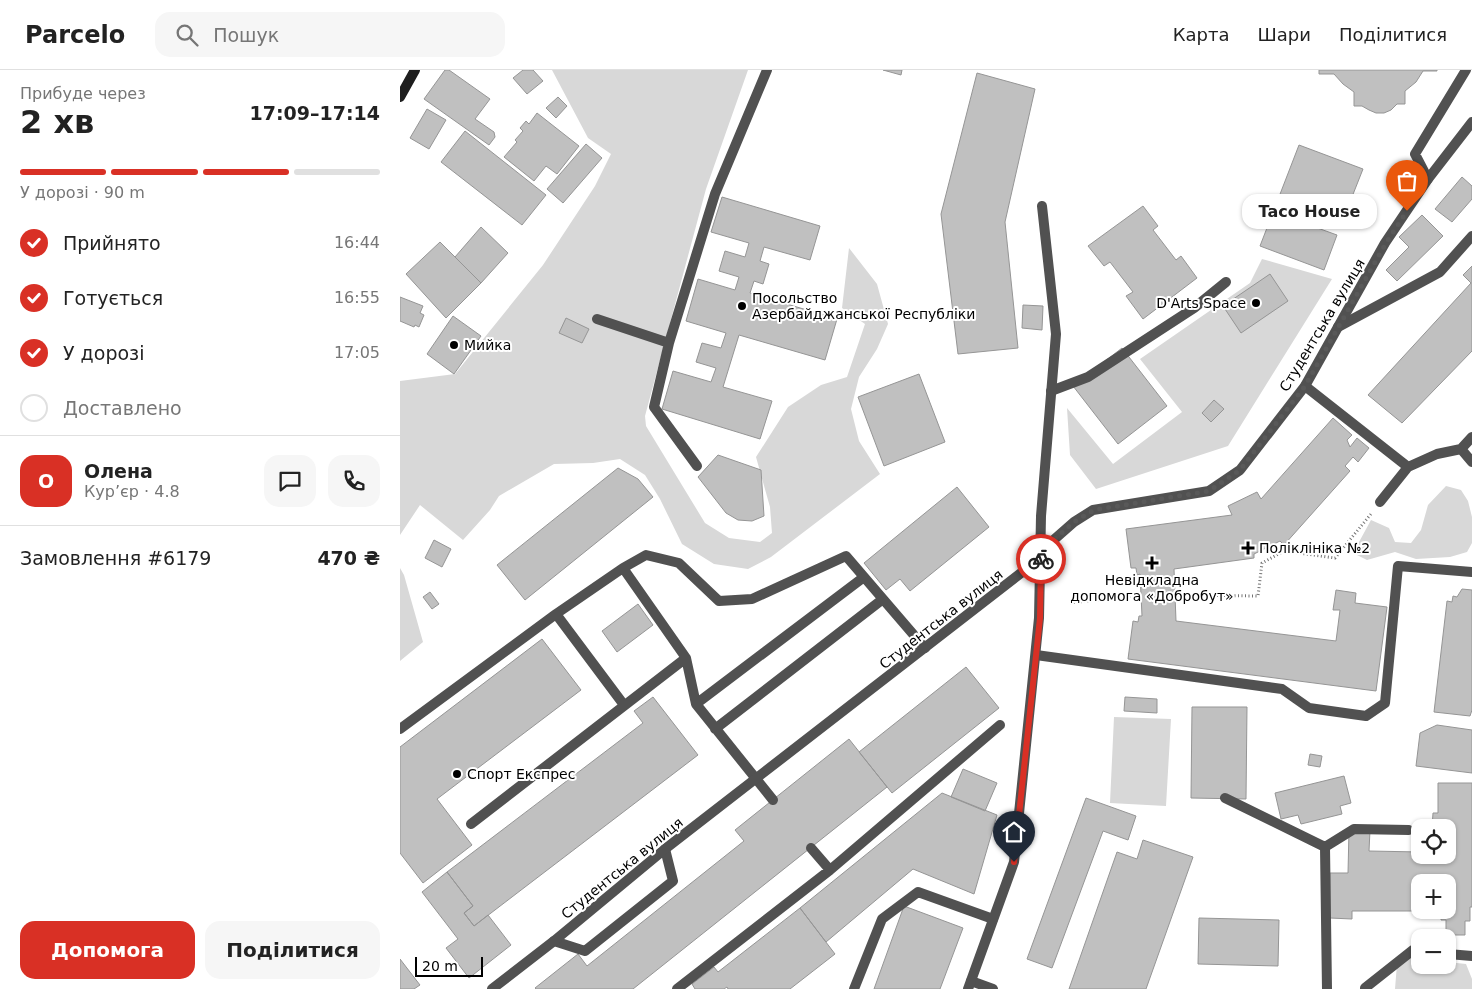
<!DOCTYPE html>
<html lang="uk">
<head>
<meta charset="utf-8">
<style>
  body { margin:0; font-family:"DejaVu Sans",sans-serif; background:#f6f6f6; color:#222; height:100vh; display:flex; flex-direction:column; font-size:19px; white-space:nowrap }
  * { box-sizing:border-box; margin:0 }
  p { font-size:16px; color:#767676 }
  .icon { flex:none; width:28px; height:28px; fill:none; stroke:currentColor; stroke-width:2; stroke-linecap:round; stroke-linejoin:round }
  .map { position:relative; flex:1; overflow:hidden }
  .side { display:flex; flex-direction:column; background:#fff; width:400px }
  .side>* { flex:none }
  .buttons { position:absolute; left:1011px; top:749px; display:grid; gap:10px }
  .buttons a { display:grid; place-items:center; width:45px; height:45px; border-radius:10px; background:#fff; box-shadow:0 1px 4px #0004; font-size:25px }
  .scale { position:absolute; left:15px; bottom:12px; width:68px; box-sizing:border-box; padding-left:5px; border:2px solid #000; border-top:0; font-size:14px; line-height:18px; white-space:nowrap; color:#000; -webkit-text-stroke:4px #fff; paint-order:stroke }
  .pin { position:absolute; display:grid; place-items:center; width:42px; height:42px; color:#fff; margin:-51px -21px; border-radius:50% 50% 50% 0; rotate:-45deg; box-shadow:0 0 5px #0007 }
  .pin .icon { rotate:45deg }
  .courier { position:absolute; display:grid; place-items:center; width:50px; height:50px; margin:-25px; border:4px solid #d93025; border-radius:50%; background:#fff; color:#222; box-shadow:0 1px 6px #0007 }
  .bubble { position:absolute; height:35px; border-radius:15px; background:#fff; box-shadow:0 1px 4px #0004; font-size:16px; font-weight:700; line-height:35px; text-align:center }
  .head em { font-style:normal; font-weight:700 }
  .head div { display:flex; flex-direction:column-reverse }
  .head { display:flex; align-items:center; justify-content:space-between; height:85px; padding:0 20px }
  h1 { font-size:32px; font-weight:700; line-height:38px }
  .bar { display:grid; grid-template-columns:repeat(4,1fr); gap:8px 5px; align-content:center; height:60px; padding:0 20px }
  .bar i { height:6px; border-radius:4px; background:#e0e0e0 }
  .bar .current { background:#d93025 }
  .bar p { grid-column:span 4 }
  .line { display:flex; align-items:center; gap:12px; padding:0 20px; border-top:1px solid #e0e0e0 }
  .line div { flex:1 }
  .round { display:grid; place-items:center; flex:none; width:52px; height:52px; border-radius:15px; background:#f6f6f6 }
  ol { padding:0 20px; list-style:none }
  li { display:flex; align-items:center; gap:15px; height:55px }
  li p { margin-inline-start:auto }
  li .icon { padding:5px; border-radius:50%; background:#d93025; color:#fff; stroke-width:4 }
  li:last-child { color:#767676 }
  li i { width:28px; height:28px; border:2px solid #e0e0e0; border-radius:50% }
  .button { display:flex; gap:10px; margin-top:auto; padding:10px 20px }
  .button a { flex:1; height:58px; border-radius:15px; background:#d93025; color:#fff; font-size:20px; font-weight:700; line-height:58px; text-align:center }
  .button a+a { background:#f6f6f6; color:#222 }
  header { display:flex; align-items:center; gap:30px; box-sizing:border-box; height:70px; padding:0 25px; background:#fff; border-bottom:1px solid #e0e0e0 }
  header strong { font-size:24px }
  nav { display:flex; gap:28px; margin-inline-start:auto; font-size:18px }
  .search { width:350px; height:45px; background:#f6f6f6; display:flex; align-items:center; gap:12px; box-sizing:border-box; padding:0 18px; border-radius:15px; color:#767676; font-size:19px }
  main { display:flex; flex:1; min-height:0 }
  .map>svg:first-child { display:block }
  .green { fill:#d8d8d8 }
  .building { fill:#c0c0c0; stroke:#959595 }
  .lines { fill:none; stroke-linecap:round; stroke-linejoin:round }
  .path { stroke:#737373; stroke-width:3; stroke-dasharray:1 2.5; stroke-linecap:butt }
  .lane { stroke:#515151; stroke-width:10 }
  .street { stroke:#515151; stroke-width:10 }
  .secondary { stroke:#1e1e1e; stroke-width:10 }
  .done { stroke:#595959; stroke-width:5; stroke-dasharray:0 9 }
  .route { stroke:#d93025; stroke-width:6 }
  .poi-dot { fill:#000; stroke:#fff; stroke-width:2 }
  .labels { text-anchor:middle; stroke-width:4; stroke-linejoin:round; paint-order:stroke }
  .poi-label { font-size:14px; fill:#000; stroke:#fff; text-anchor:start }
  .street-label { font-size:14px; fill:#000; stroke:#fff }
</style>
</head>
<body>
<header>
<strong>Parcelo</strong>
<div class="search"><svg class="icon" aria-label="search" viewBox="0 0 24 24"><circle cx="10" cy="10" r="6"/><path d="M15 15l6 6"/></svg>Пошук</div>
<nav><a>Карта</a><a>Шари</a><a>Поділитися</a></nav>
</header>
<main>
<section class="side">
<div class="head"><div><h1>2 хв</h1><p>Прибуде через</p></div><em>17:09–17:14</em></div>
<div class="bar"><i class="current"></i><i class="current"></i><i class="current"></i><i></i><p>У дорозі · 90 m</p></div>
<ol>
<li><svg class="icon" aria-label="check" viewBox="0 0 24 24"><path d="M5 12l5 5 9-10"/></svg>Прийнято<p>16:44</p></li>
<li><svg class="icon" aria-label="check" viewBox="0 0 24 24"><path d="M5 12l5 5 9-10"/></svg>Готується<p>16:55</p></li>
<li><svg class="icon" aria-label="check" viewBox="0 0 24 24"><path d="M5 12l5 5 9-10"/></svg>У дорозі<p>17:05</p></li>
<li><i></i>Доставлено</li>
</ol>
<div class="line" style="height:90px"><b class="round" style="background:#d93025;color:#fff">О</b><div><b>Олена</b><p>Кур’єр · 4.8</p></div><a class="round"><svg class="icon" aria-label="chat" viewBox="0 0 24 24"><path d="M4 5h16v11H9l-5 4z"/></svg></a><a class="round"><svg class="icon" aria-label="phone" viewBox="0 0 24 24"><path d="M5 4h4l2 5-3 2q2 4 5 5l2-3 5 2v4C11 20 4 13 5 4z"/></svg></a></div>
<div class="line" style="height:65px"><div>Замовлення #6179</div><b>470 ₴</b></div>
<div class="button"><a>Допомога</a><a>Поділитися</a></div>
</section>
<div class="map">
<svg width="1072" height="919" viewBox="0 0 1072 919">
  <rect width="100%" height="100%" fill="#fff"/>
  <path class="green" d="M152,0H348L306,119L245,346L246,356L305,453L329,468L360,472L372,463L370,437L356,387L388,337L421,315L447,307L465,254L442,238L449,178L477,214L488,254L477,279L459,307L451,339L459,371L480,404L371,487L348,499L314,494L282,474L260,429L245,405L220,389L193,393L154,394L99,426L90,440L63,470L20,435L0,465V311L55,304L143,195L195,116L211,84L188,68Z
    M862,189L932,209L828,376L696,419L670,385L667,338L713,394L782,342L740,289L850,213Z
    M1046,416L1061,420L1068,431L1072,447V473L1067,482L1050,487L1016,489L995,482L967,490L953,483L971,450L989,458L995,472L1011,473L1021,460L1028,435Z
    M0,498L4,505L23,572L0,591Z
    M714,647L771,649L766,736L710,733Z
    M1010,888L1020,889V895H1048V892L1066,894L1072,909V919H995L997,894Z"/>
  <path class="building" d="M45,0H49L90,29L75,49L94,62L95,67L89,75L24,29Z
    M123,0H133L143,11L127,24L113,8Z
    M483,0H502L501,5Z
    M919,0H1037V1H1023L1016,12L1005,21V34H997L991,40L984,43H976L969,40L962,36H954V22L943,14L934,4H919Z
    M577,3L635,19L605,152L618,278L558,284L541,144Z
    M158,27L167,36L156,48L146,38Z
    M27,39L46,50L29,79L10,68Z
    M137,43L179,76L157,104L146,96L134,111L104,87L117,72L115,70L123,61L120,58L126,51L129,54Z
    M65,61L146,125L122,155L41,92Z
    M186,74L202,88L163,133L147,119Z
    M899,75L963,99L948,137L923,128L912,156L937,165L924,200L860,176Z
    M1062,107L1072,116V129L1052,152L1035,139Z
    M322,127L420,156L410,190L364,177L360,191L369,194L363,214L354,211L350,223L437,249L425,290L339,265L323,317L372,331L360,369L262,339L273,301L311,312L316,298L296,292L302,273L321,278L326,263L286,251L298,209L335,220L339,207L319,201L325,181L345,187L349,173L311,162Z
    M743,136L758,156L753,160L776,190L781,186L797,208L743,249L726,226L733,222L710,192L704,196L688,176Z
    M1022,145L1043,166L997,211L986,200L1009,177L999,167Z
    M81,157L108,183L81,213L55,187Z
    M40,172L81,213L46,248L6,204Z
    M1072,196V281L1002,353L968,325L1071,213L1063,205Z
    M870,204L888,231L841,263L823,236Z
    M0,227L23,236L20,243L24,245L19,257L15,255L14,257L0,251Z
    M623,235L643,236L642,260L622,258Z
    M53,246L81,266L54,304L27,284Z
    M166,248L189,259L182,273L159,263Z
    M722,278L767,336L718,374L673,316Z
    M519,304L545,372L484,396L458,327Z
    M814,330L824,339L811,352L802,343Z
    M933,348L952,365L947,370L950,377L957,368L969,378L958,392L953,387L945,396L950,401L884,475L880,471L854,484V488L774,499L776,551L936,571L940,540H933L936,520L956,523L955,533L987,537L976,621L728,589L733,551L738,552L739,546H742L740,504L737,505L736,498H731L726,459L832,445L828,436L857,422L861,429Z
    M318,385L361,400L364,446L352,451L338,450L326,443L298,407Z
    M218,398L238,409L253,427L125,530L97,495Z
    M557,417L589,457L510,521L500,509L486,520L464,493Z
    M34,470L51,479L42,497L25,488Z
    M1062,519L1072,520V640L1070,646L1034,642L1047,531L1052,532L1053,526L1057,527Z
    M30,522L39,534L32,539L23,527Z
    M238,534L253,555L217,582L202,561Z
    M142,569L181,620L37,729L72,775L23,813L0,783V677Z
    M566,597L599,638L492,723L459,682Z
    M253,627L298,685L74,856L64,843L73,836L47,802L243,653L234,641Z
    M725,627L757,629V643L724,641Z
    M792,637H847L846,729L791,728Z
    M1037,655L1072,660V703L1016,696L1020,663Z
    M449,669L487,717L233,919H136L135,918L178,884L187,896L344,771L335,760Z
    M910,684L922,686L920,697L908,695Z
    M563,699L597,713L585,741L551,727Z
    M944,706L951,733L940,736L942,744L901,754L898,745L881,749L875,723Z
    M1038,713H1072V837H1070V851H1065V865H1046V850H1041L1042,840H1048V812H1020V836H1015L1014,841H952V849L930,848V803H948L949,760H970L969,781L1020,782V785H1048V758H1032L1033,743H1038Z
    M542,723L597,745L574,824L513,799L426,872L400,838Z
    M686,728L736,746L728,770L703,761L652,898L627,889Z
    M743,770L793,787L746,919H669L717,782L737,789Z
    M47,802L73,836L64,843L74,856L88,845L111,875L69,908L46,878L58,869L22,822Z
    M504,836L563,858L540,919H474Z
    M400,838L435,884L390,919H328L327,917L324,919H295L292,914L314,897L318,902Z
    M799,848L879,850L878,896L798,894Z
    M0,889L20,915L14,919H0Z"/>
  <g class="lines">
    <path class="path" d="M775,525L858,526L862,493L884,481L935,488L971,444
      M670,533L741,525"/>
    <path class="lane" d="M1028,109L1015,84L1066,0
      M197,249L269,273
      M938,257L1040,202L1072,166
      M905,316L1008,397
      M651,321L688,307L794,238L826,212
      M1061,379L1072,367
      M297,396L254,337L269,273L315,124L367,0
      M980,432L1008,397L1037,384L1061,379L1072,392
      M223,498L246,485L279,493L319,531L352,529L446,486L525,578
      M636,585L882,619L909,638L966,646L985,633L998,496L1072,502
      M296,634L464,507
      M224,635L156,544L223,498L286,588L296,634L373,730
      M0,659L156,544
      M315,659L483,529
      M825,728L925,777
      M71,754L286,588
      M411,778L430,800
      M154,871L185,881L273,811L265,779
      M1048,884L1072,886
      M571,911L593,919
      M277,919L430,800L600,655
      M454,919L482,849L518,822L593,849
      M927,919L925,777L954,759L1009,760
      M966,919L965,918L1013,880L1020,881"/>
    <path class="street" d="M92,919L154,871L265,779L621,503L630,496L641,481L674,452L693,440L809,421L840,400L905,316L985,173L1028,109L1072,52
      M568,919L614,792L639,548L641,446L656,264L642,136"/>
    <path class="secondary" d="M0,27L15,0"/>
  </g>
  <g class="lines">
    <path class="done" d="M641,489V481L674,452L694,440L809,421L840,400L905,316L986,173L1007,141"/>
    <path class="route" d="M614,792L640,548L641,489"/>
  </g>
  <g class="poi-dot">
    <circle cx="856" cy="233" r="5"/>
    <circle cx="342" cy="236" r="5"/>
    <circle cx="54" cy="275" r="5"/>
    <path d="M845.5 470.5h5v5h5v5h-5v5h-5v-5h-5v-5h5z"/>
    <path d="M749.5 485.5h5v5h5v5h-5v5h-5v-5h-5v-5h5z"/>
    <circle cx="57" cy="704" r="5"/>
  </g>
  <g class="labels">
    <g class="poi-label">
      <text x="352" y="233">Посольство<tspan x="352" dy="16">Азербайджанської Республіки</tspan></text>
      <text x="846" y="238" text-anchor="end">D'Arts Space</text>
      <text x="64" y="280">Мийка</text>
      <text x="859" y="483">Поліклініка №2</text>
      <text x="752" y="515" text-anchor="middle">Невідкладна<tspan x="752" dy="16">допомога «Добробут»</tspan></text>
      <text x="67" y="709">Спорт Експрес</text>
    </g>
    <g class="street-label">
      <text transform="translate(922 255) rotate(-59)" y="5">Студентська вулиця</text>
      <text transform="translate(541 549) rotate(-38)" y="5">Студентська вулиця</text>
      <text transform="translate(222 798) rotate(-39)" y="5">Студентська вулиця</text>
    </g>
  </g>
</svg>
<div class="buttons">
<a><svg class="icon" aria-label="locate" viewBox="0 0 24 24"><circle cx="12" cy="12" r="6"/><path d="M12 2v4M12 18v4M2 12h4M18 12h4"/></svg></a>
<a>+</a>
<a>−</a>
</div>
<div class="scale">20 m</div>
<div class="pin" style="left:1007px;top:141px;background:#ea580c"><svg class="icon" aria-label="bag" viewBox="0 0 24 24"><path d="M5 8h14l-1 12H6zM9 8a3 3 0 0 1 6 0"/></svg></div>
<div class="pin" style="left:614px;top:792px;background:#1f2937"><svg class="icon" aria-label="home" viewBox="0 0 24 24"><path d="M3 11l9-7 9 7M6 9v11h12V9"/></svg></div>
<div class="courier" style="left:641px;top:489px"><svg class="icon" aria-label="bike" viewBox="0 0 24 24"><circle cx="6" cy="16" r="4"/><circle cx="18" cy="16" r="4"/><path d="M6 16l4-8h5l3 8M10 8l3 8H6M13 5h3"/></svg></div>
<div class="bubble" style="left:842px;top:124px;width:135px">Taco House</div>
</div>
</main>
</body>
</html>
